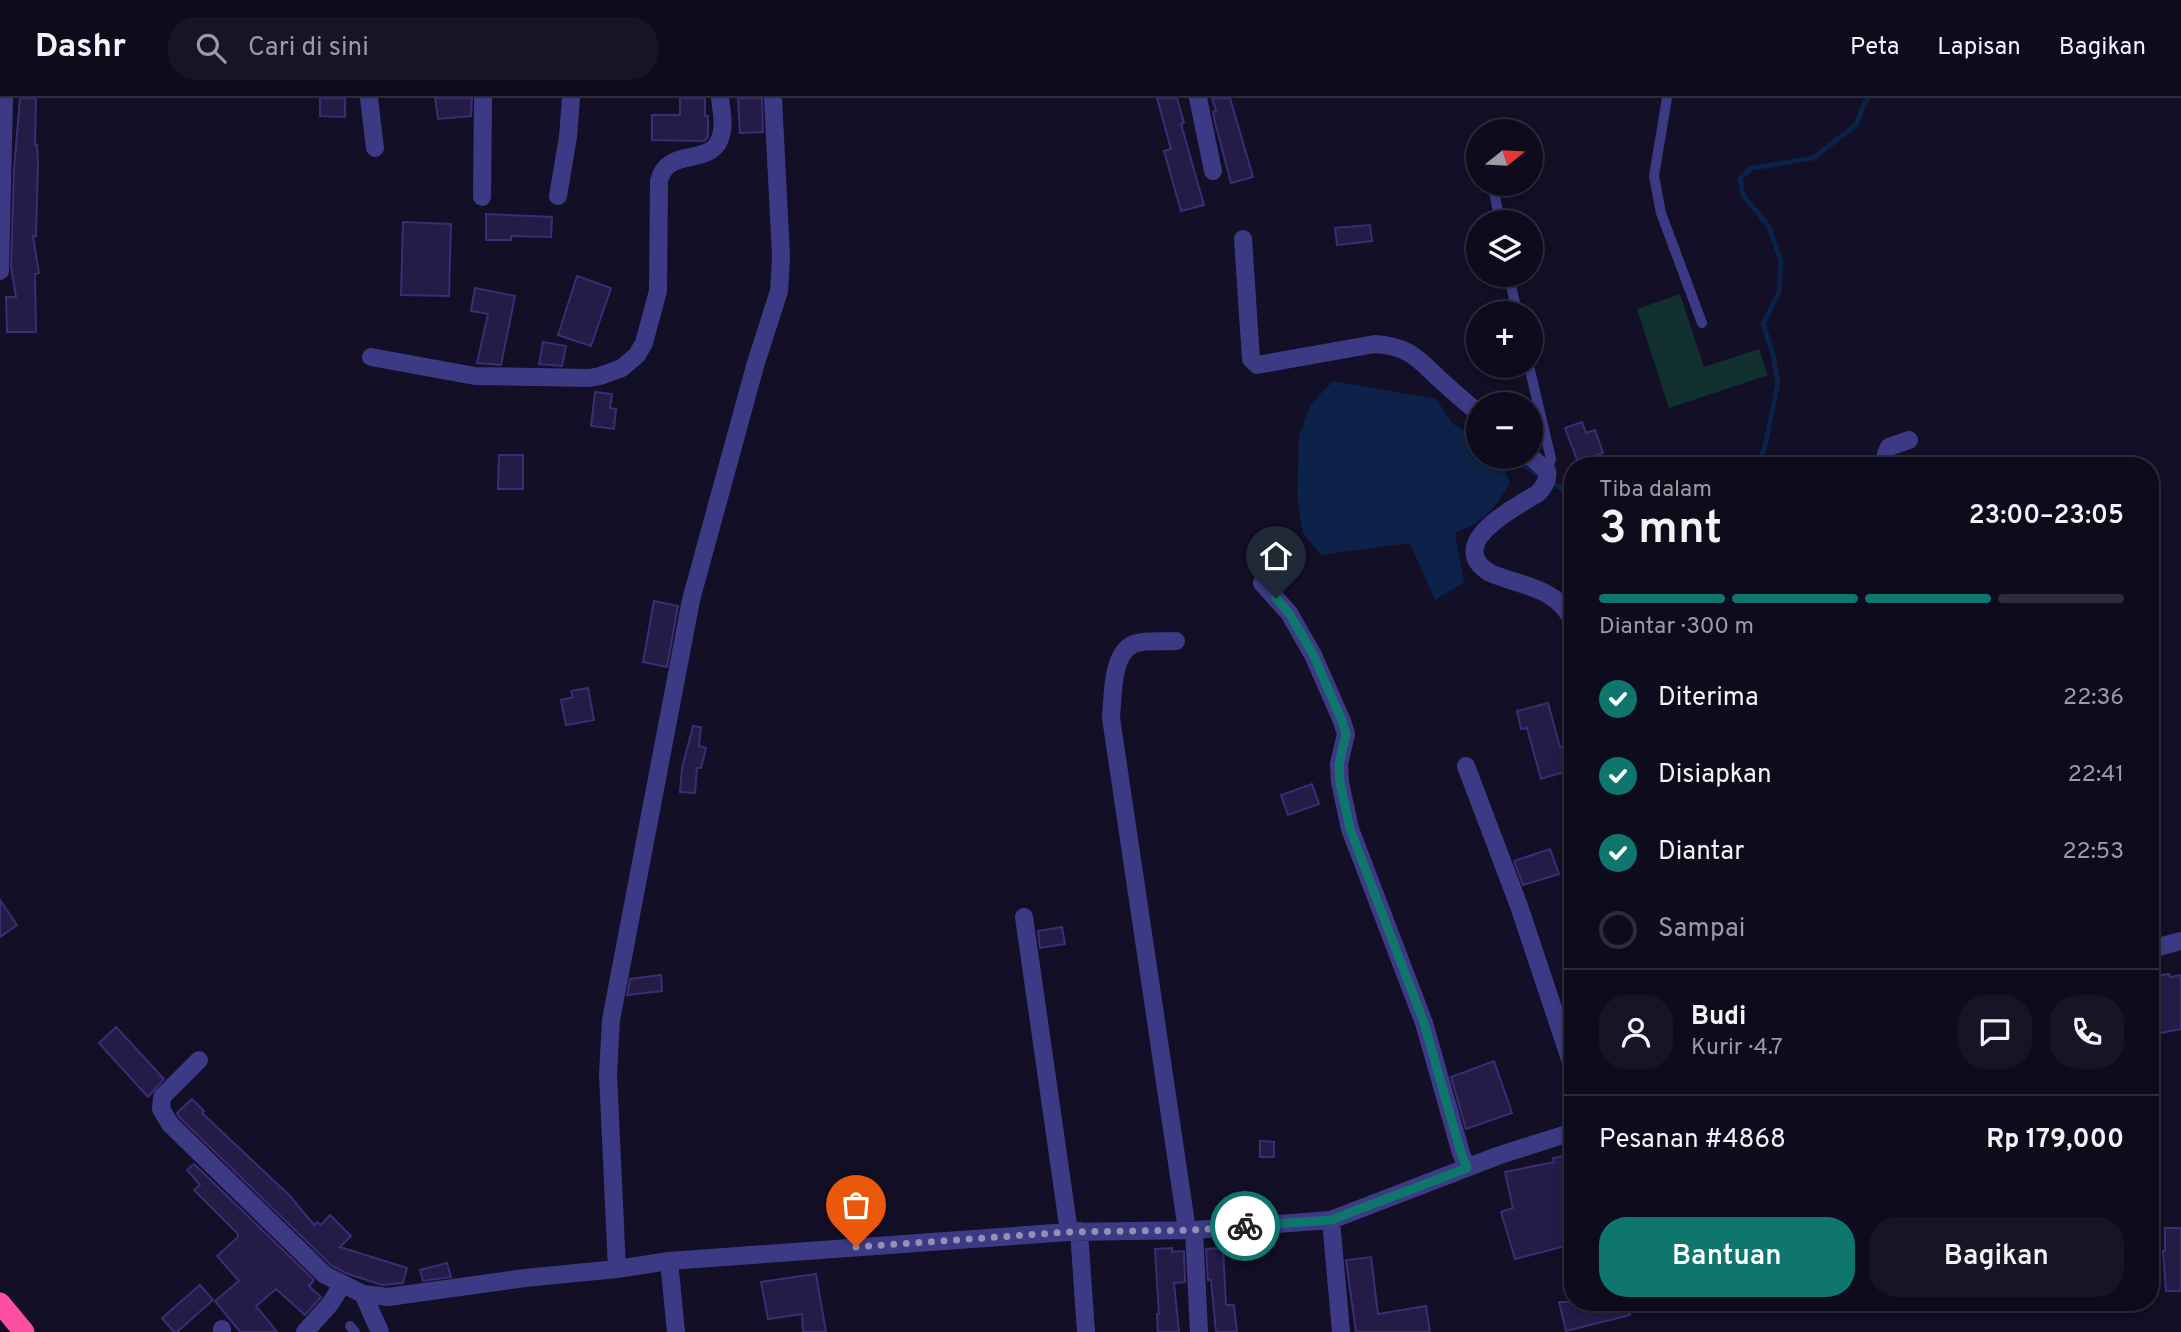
<!DOCTYPE html>
<html lang="id">
<head>
<meta charset="utf-8">
<style>
  body { margin:0; font-family:Overpass,sans-serif; background:#171425; color:#f1f3f6; height:100vh; display:flex; flex-direction:column; font-size:26px; white-space:nowrap }
  * { box-sizing:border-box; margin:0 }
  p { font-size:23px; color:#9b9ba3 }
  .icon { flex:none; width:38px; height:38px; fill:none; stroke:currentColor; stroke-width:2; stroke-linecap:round; stroke-linejoin:round }
  .map { position:relative; flex:1; overflow:hidden }
  .panel { position:absolute; left:1564px; top:359px; width:595px; height:854px; display:flex; flex-direction:column; background:#0e0b1c; border-radius:28px; box-shadow:0 4px 10px #0003,0 0 0 2px #2e2b3b }
  .panel>* { flex:none }
  .needle { width:46px; rotate:72deg }
  .fabs { position:absolute; left:1466px; top:21px; display:grid; gap:14px }
  .fabs a { display:grid; place-items:center; width:77px; height:77px; border-radius:50%; background:#0e0b1c; box-shadow:0 4px 10px #0003,0 0 0 2px #2e2b3b; font-size:35px }
  .pin { position:absolute; display:grid; place-items:center; width:60px; height:60px; color:#fff; margin:-72px -30px; border-radius:50% 50% 50% 0; rotate:-45deg; box-shadow:0 0 7px #0007 }
  .pin .icon { rotate:45deg }
  .courier { position:absolute; display:grid; place-items:center; width:70px; height:70px; margin:-35px; border:5px solid #0f766e; border-radius:50%; background:#fff; color:#222; box-shadow:0 2px 9px #0007 }
  .overview em { font-style:normal; font-weight:600 }
  .overview div { display:flex; flex-direction:column-reverse }
  .overview { display:flex; align-items:center; justify-content:space-between; height:119px; padding:0 35px }
  h1 { font-size:46px; font-weight:600; line-height:52px }
  .bar { display:grid; grid-template-columns:repeat(4,1fr); gap:10px 7px; align-content:center; height:84px; padding:0 35px }
  .bar i { height:9px; border-radius:5px; background:#2e2b3b }
  .bar .current { background:#0f766e }
  .bar p { grid-column:span 4 }
  .line { display:flex; align-items:center; gap:18px; padding:0 35px; border-top:2px solid #2e2b3b }
  .line div { flex:1 }
  .round { display:grid; place-items:center; flex:none; width:74px; height:74px; border-radius:28px; background:#171425 }
  ol { padding:0 35px; list-style:none }
  li { display:flex; align-items:center; gap:21px; height:77px }
  li p { margin-inline-start:auto }
  li .icon { padding:7px; border-radius:50%; background:#0f766e; color:#fff; stroke-width:4 }
  li:last-child { color:#9b9ba3 }
  li i { width:38px; height:38px; border:4px solid #2e2b3b; border-radius:50% }
  .action { display:flex; gap:14px; margin-top:auto; padding:14px 35px }
  .action a { flex:1; height:80px; border-radius:28px; background:#0f766e; color:#fff; font-size:28px; font-weight:600; line-height:80px; text-align:center }
  .action a+a { background:#171425; color:#f1f3f6 }
  header { display:flex; align-items:center; gap:42px; box-sizing:border-box; height:98px; padding:0 35px; background:#0e0b1c; border-bottom:2px solid #2e2b3b }
  header strong { font-size:33px }
  nav { display:flex; gap:38px; margin-inline-start:auto; font-size:24px }
  .search { width:490px; height:63px; background:#171425; display:flex; align-items:center; gap:18px; box-sizing:border-box; padding:0 24px; border-radius:28px; color:#9b9ba3; font-size:26px }
  .map>svg:first-child { display:block }
  .green { fill:#12302f }
  .water { fill:#0c2248 }
  .lines { fill:none; stroke-linecap:round; stroke-linejoin:round }
  .stream { stroke:#0c2248; stroke-width:5 }
  .building { fill:#241b47; stroke:#3b2d73; stroke-width:2 }
  .lane { stroke:#3d3a85; stroke-width:10 }
  .street { stroke:#3d3a85; stroke-width:18 }
  .highway { stroke:#ff4fa3; stroke-width:21 }
  .done { stroke:#948fb3; stroke-width:7; stroke-dasharray:0 12.6 }
  .route { stroke:#0f766e; stroke-width:9 }
</style>
</head>
<body>
<header>
<strong>Dashr</strong>
<div class="search"><svg class="icon" aria-label="search" viewBox="0 0 24 24"><circle cx="10" cy="10" r="6"/><path d="M15 15l6 6"/></svg>Cari di sini</div>
<nav><a>Peta</a><a>Lapisan</a><a>Bagikan</a></nav>
</header>
<div class="map">
<svg width="2181" height="1234" viewBox="0 0 2181 1234">
  <rect width="100%" height="100%" fill="#130f26"/>
  <path class="green" d="M1680,196L1704,269L1759,251L1768,277L1669,310L1637,211Z"/>
  <path class="water" d="M1333,283L1436,301L1453,326L1479,341V359H1499L1510,385C1493,413 1486,422 1455,435L1464,484L1435,502L1410,445L1321,457L1303,435L1297,398L1299,338L1311,306Z"/>
  <g class="lines">
    <path class="stream" d="M1512,360L1539,377
      M1755,368L1764,352L1778,286L1773,256L1763,226L1779,194L1781,163L1769,129L1743,97L1740,80L1752,70L1813,60L1856,27L1864,6L1868,0
      M1551,384L1567,394L1573,393"/>
  </g>
  <path class="building" d="M20,0H36L35,47H37L38,65L36,138H33L39,175L35,176L36,234H7L6,199H16L11,169L14,71Z
    M320,0H345V19L320,18Z
    M435,0H472L471,18L438,21Z
    M680,0H705V18H708V39L704,43L652,42V17H680Z
    M738,0H762L763,34L740,35Z
    M1157,0H1177L1184,25L1181,26L1204,107L1181,113L1164,53L1171,51Z
    M1212,0H1230L1253,79L1231,85L1215,24L1213,14L1216,13Z
    M486,116L552,119L551,139L511,138V142H486Z
    M403,124L451,126L449,198L401,197Z
    M1370,127L1372,143L1337,147L1335,130Z
    M577,178L611,190L591,248L558,237Z
    M475,190L515,198L501,267L477,265L488,216L471,213Z
    M543,244L566,248L562,268L539,266Z
    M595,294L612,296L610,310L616,311L614,331L591,328Z
    M1582,324L1586,335L1595,332L1603,355L1578,364L1565,330Z
    M499,357H523V391H498Z
    M654,503L678,508L667,569L643,564Z
    M588,590L594,622L566,627L561,602L573,599L571,593Z
    M1548,605L1560,649L1573,645V671L1541,681L1527,630L1521,631L1517,613Z
    M693,628L701,629L699,648L706,650L701,670H697L695,695L680,694L682,670Z
    M1312,686L1319,706L1288,717L1281,697Z
    M1550,751L1559,776L1523,787L1514,763Z
    M0,802L17,827L0,839Z
    M1062,829L1065,846L1040,850L1038,833Z
    M2169,876L2170,879L2181,877V931L2155,936L2151,912V879Z
    M661,877L662,893L627,897L630,881Z
    M116,929L164,981L148,999L99,945Z
    M1494,963L1512,1015L1466,1031L1451,979Z
    M192,1001L204,1013L202,1015L290,1098L314,1127L317,1124L321,1127L330,1117L351,1138L340,1149L407,1170L403,1185L382,1187L348,1176L332,1168L179,1019L177,1015Z
    M1260,1043L1274,1044V1059H1260Z
    M1573,1056V1146L1515,1161L1501,1114L1513,1110L1505,1074L1554,1064L1553,1060Z
    M194,1066L314,1182L309,1188L321,1199L305,1217L276,1191L256,1208L277,1234H240L215,1203L239,1183L217,1158L238,1139V1136L194,1092L200,1087L187,1072Z
    M2165,1130H2181V1193H2166L2163,1153H2165Z
    M1172,1150V1154L1184,1153L1185,1184L1174,1185L1179,1234H1158L1157,1216H1159L1155,1151Z
    M1223,1150L1226,1207H1234L1237,1234H1216L1211,1182H1208L1206,1151Z
    M1371,1159L1378,1216L1426,1208L1430,1234H1356L1346,1162Z
    M447,1165L451,1179L423,1183L420,1172Z
    M816,1176L826,1234H803L802,1216L768,1221L761,1184Z
    M200,1187L213,1202L177,1234H174L162,1220Z
    M1559,1204H1627L1630,1217L1566,1233Z"/>
  <g class="lines">
    <path class="lane" d="M1667,0L1654,78L1661,115L1702,225
      M1494,93L1500,124
      M1509,177L1517,215
      M1529,268L1551,361L1547,373
      M350,1228L355,1234"/>
    <path class="street" d="M369,0L375,50
      M1198,0L1213,73
      M558,98L568,39L571,0
      M482,99L483,0
      M1243,141L1251,261L1257,267L1375,246C1413,249 1418,262 1445,286C1456,296 1467,306 1479,315
      M0,173L4,0
      M371,259L475,278L589,280L600,278L622,270L637,257L644,245L658,193L659,83C668,45 716,73 722,33C724,23 721,10 720,0
      M1531,359L1547,373C1549,381 1543,391 1537,396C1515,409 1443,446 1490,475C1521,488 1560,490 1573,525
      M1889,368L1886,356L1889,349L1909,342
      M1262,485L1289,515L1313,557L1342,623L1346,636L1339,666L1340,684L1350,731L1424,925L1461,1055L1467,1070
      M1176,543C1164,544 1149,542 1137,545C1111,551 1113,599 1111,620L1187,1132
      M1466,668L1519,808L1573,970
      M1024,819L1069,1134
      M2151,851L2181,843
      M199,962L162,999L161,1011L170,1026L325,1177L363,1196L388,1199L525,1180L617,1171L669,1163L1069,1134L1194,1132L1331,1122L1500,1057L1573,1034
      M1331,1122L1341,1234
      M1194,1132L1199,1234
      M1079,1133L1086,1234
      M669,1163L676,1234
      M617,1171L608,976L611,922L691,502L755,268L779,193L781,159L773,0
      M363,1196L380,1234
      M222,1231V1234
      M305,1234L330,1206L342,1187"/>
    <path class="highway" d="M0,1205L24,1234"/>
  </g>
  <g class="lines">
    <path class="done" d="M856,1149L1069,1134L1194,1132L1245,1128"/>
    <path class="route" d="M1245,1128L1331,1122L1467,1070L1461,1055L1424,925L1350,731L1340,684L1339,666L1346,636L1342,623L1313,556L1289,515L1276,500"/>
  </g>
</svg>
<div class="fabs">
<a><svg class="needle" viewBox="-14 -14 28 28"><path d="M0-13l5 13h-10z" fill="#e53935"/><path d="M0 13l5-13h-10z" fill="#9b9ba3"/></svg></a>
<a><svg class="icon" aria-label="layers" viewBox="0 0 24 24"><path d="M12 4l9 5-9 5-9-5zM3 14l9 5 9-5"/></svg></a>
<a>+</a>
<a>−</a>
</div>
<div class="pin" style="left:856px;top:1149px;background:#ea580c"><svg class="icon" aria-label="bag" viewBox="0 0 24 24"><path d="M5 8h14l-1 12H6zM9 8a3 3 0 0 1 6 0"/></svg></div>
<div class="pin" style="left:1276px;top:500px;background:#1f2937"><svg class="icon" aria-label="home" viewBox="0 0 24 24"><path d="M3 11l9-7 9 7M6 9v11h12V9"/></svg></div>
<div class="courier" style="left:1245px;top:1128px"><svg class="icon" aria-label="bike" viewBox="0 0 24 24"><circle cx="6" cy="16" r="4"/><circle cx="18" cy="16" r="4"/><path d="M6 16l4-8h5l3 8M10 8l3 8H6M13 5h3"/></svg></div>
<section class="panel">
<div class="overview"><div><h1>3 mnt</h1><p>Tiba dalam</p></div><em>23:00–23:05</em></div>
<div class="bar"><i class="current"></i><i class="current"></i><i class="current"></i><i></i><p>Diantar · 300 m</p></div>
<ol>
<li><svg class="icon" aria-label="check" viewBox="0 0 24 24"><path d="M5 12l5 5 9-10"/></svg>Diterima<p>22:36</p></li>
<li><svg class="icon" aria-label="check" viewBox="0 0 24 24"><path d="M5 12l5 5 9-10"/></svg>Disiapkan<p>22:41</p></li>
<li><svg class="icon" aria-label="check" viewBox="0 0 24 24"><path d="M5 12l5 5 9-10"/></svg>Diantar<p>22:53</p></li>
<li><i></i>Sampai</li>
</ol>
<div class="line" style="height:126px"><a class="round"><svg class="icon" aria-label="person" viewBox="0 0 24 24"><circle cx="12" cy="8" r="4"/><path d="M4 21q1-7 8-7t8 7"/></svg></a><div><b>Budi</b><p>Kurir · 4.7</p></div><a class="round"><svg class="icon" aria-label="chat" viewBox="0 0 24 24"><path d="M4 5h16v11H9l-5 4z"/></svg></a><a class="round"><svg class="icon" aria-label="phone" viewBox="0 0 24 24"><path d="M5 4h4l2 5-3 2q2 4 5 5l2-3 5 2v4C11 20 4 13 5 4z"/></svg></a></div>
<div class="line" style="height:91px"><div>Pesanan #4868</div><b>Rp 179,000</b></div>
<div class="action"><a>Bantuan</a><a>Bagikan</a></div>
</section>
</div>
</body>
</html>
